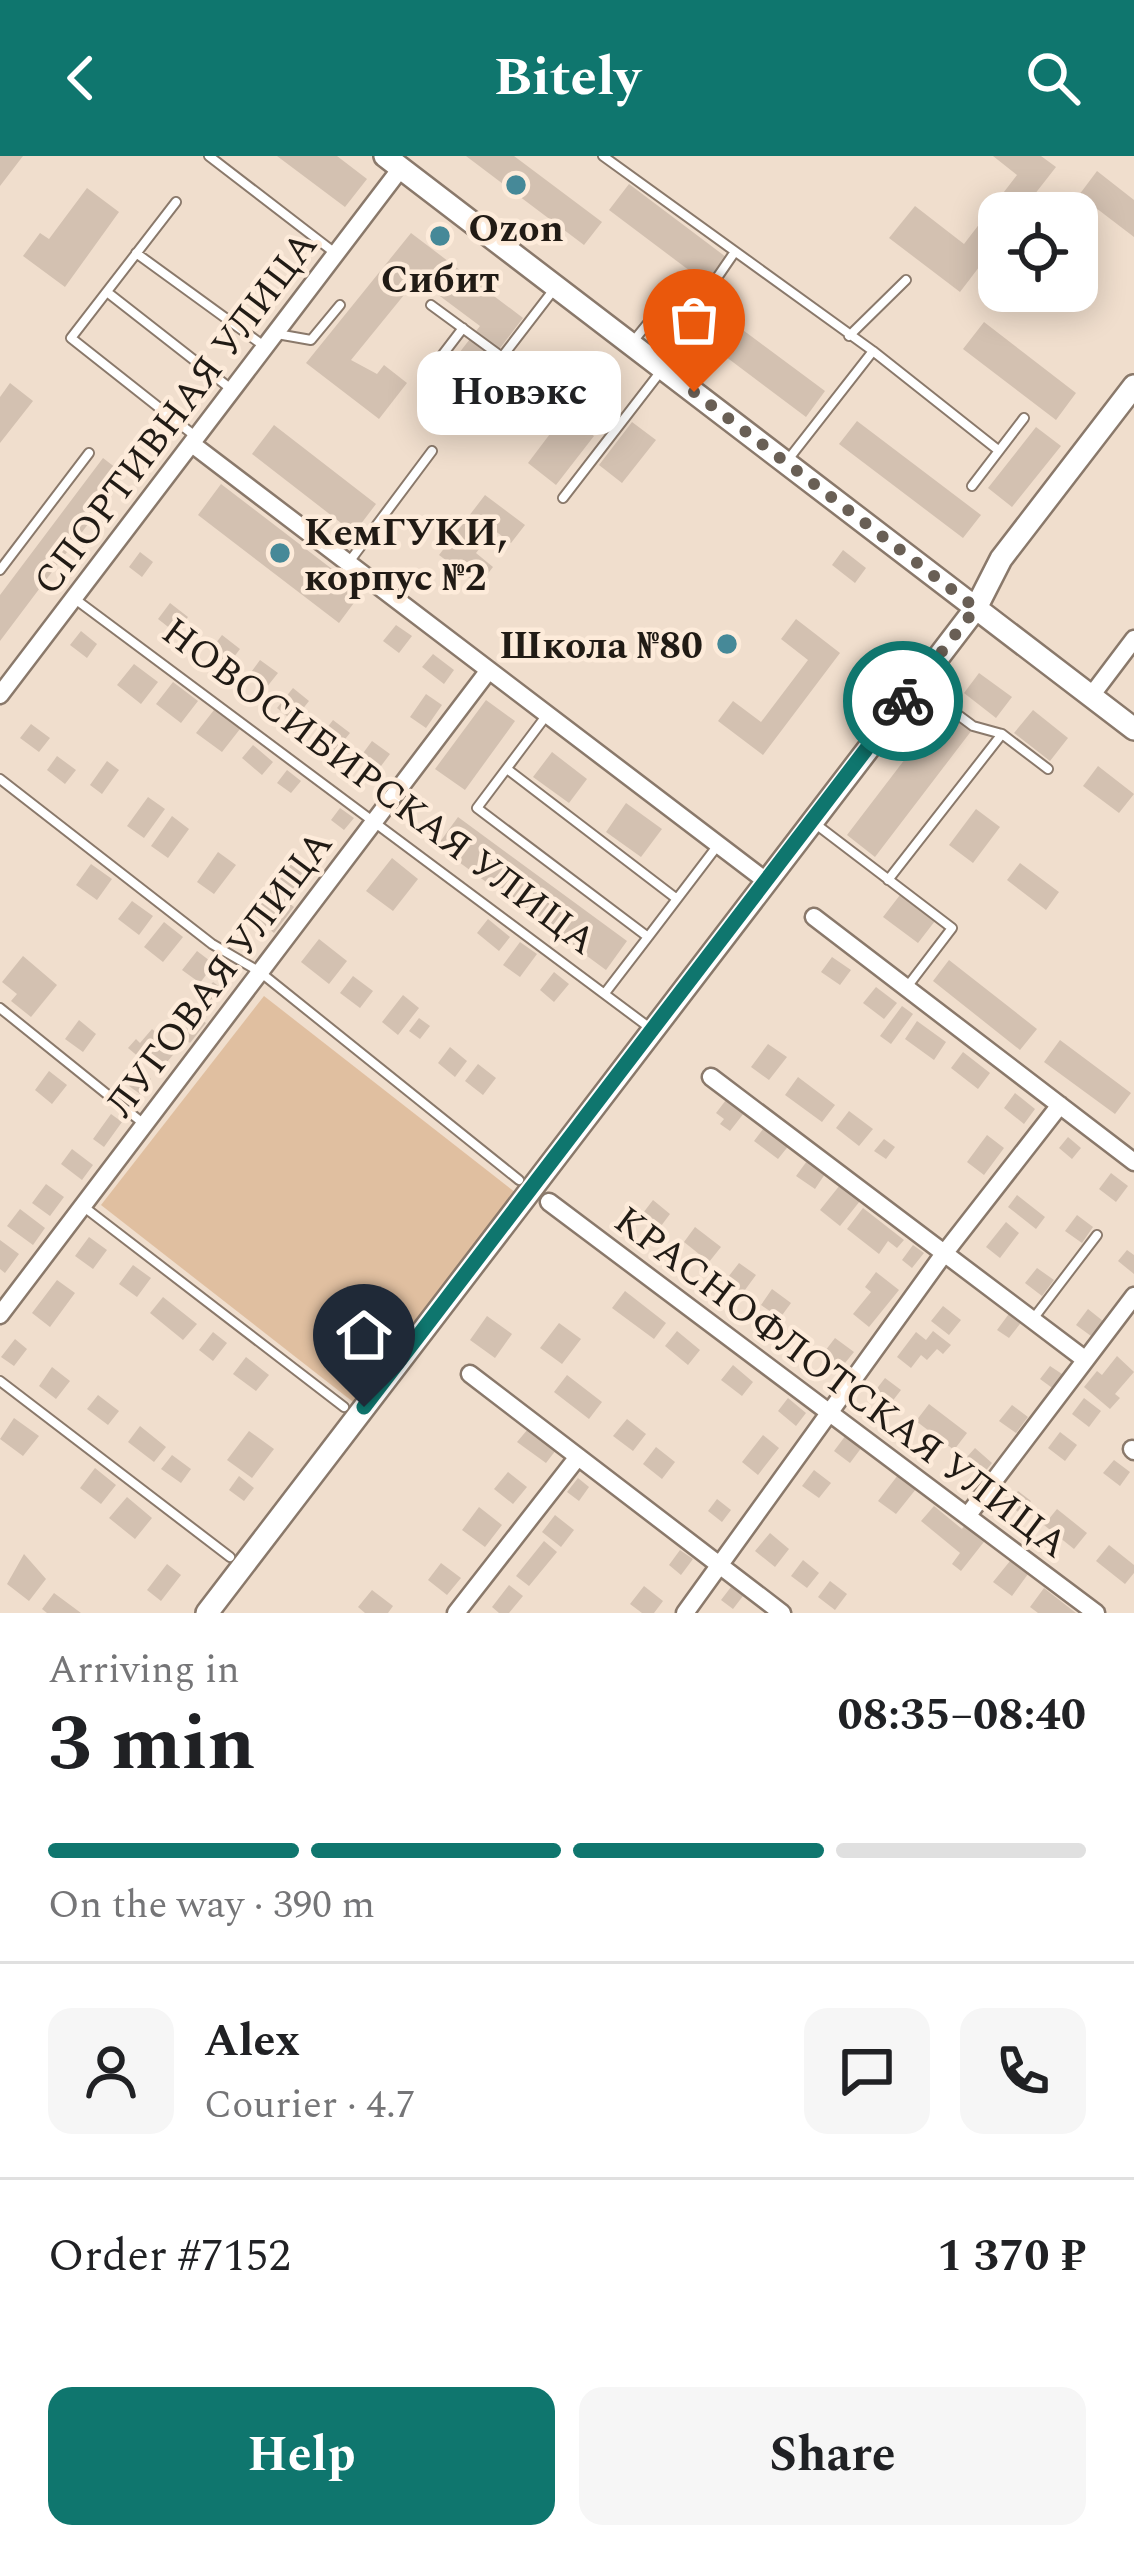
<!DOCTYPE html>
<html lang="en">
<head>
<meta charset="utf-8">
<style>
  body { margin:0; font-family:Spectral,serif; background:#f6f6f6; color:#202124; height:100vh; display:flex; flex-direction:column; font-size:45px; white-space:nowrap }
  * { box-sizing:border-box; margin:0 }
  p { font-size:39px; color:#757577 }
  .icon { flex:none; width:66px; height:66px; fill:none; stroke:currentColor; stroke-width:2; stroke-linecap:round; stroke-linejoin:round }
  .map { position:relative; height:1457px; overflow:hidden }
  .details { display:flex; flex-direction:column; background:#fff; flex:1 }
  .details>* { flex:none }
  .fabs { position:absolute; left:978px; top:36px; display:grid; gap:24px }
  .fabs a { display:grid; place-items:center; width:120px; height:120px; border-radius:24px; background:#fff; box-shadow:0 6px 30px #0003; font-size:60px }
  .pin { position:absolute; display:grid; place-items:center; width:102px; height:102px; color:#fff; margin:-123px -51px; border-radius:50% 50% 50% 0; rotate:-45deg; box-shadow:0 0 12px #0007 }
  .pin .icon { rotate:45deg }
  .courier { position:absolute; display:grid; place-items:center; width:120px; height:120px; margin:-60px; border:9px solid #0f766e; border-radius:50%; background:#fff; color:#222; box-shadow:0 3px 15px #0007 }
  .bubble { position:absolute; height:84px; border-radius:24px; background:#fff; box-shadow:0 6px 30px #0003; font-size:39px; font-weight:700; line-height:84px; text-align:center }
  .head em { font-style:normal; font-weight:700 }
  .head div { display:flex; flex-direction:column-reverse }
  .head { display:flex; align-items:center; justify-content:space-between; height:204px; padding:0 48px }
  h1 { font-size:78px; font-weight:700; line-height:90px }
  .bar { display:grid; grid-template-columns:repeat(4,1fr); gap:18px 12px; align-content:center; height:144px; padding:0 48px }
  .bar i { height:15px; border-radius:9px; background:#e0e0e0 }
  .bar .active { background:#0f766e }
  .bar p { grid-column:span 4 }
  .line { display:flex; align-items:center; gap:30px; padding:0 48px; border-top:3px solid #e0e0e0 }
  .line div { flex:1 }
  .round { display:grid; place-items:center; flex:none; width:126px; height:126px; border-radius:24px; background:#f6f6f6 }
  .button { display:flex; gap:24px; margin-top:auto; padding:24px 48px }
  .button a { flex:1; height:138px; border-radius:24px; background:#0f766e; color:#fff; font-size:48px; font-weight:700; line-height:138px; text-align:center }
  .button a+a { background:#f6f6f6; color:#202124 }
  header { display:flex; justify-content:space-between; align-items:center; height:156px; padding:0 48px; background:#0f766e; color:#fff; font-size:54px; font-weight:700 }
  .map>svg:first-child { display:block }
  .green { fill:#e0bfa0 }
  .building { fill:#d3c1b1 }
  .lines { fill:none; stroke-linecap:round; stroke-linejoin:round }
  .service-casing { stroke:#8a796b; stroke-width:12 }
  .minor-casing { stroke:#8a796b; stroke-width:21 }
  .tertiary-casing { stroke:#8a796b; stroke-width:26 }
  .service { stroke:#fff; stroke-width:8 }
  .minor { stroke:#fff; stroke-width:16 }
  .tertiary { stroke:#fff; stroke-width:21 }
  .done { stroke:#695f55; stroke-width:12; stroke-dasharray:0 21.6 }
  .route { stroke:#0f766e; stroke-width:15 }
  .poi-dot { fill:#468998; stroke:#fdebda; stroke-width:4.5 }
  .labels { text-anchor:middle; stroke-width:9; stroke-linejoin:round; paint-order:stroke }
  .poi-label { font-size:39px; font-weight:bold; fill:#211b15; stroke:#fdebda }
  .street-label { font-size:39px; fill:#211b15; stroke:#fdebda }
</style>
</head>
<body>
<header><svg class="icon" aria-label="back" viewBox="0 0 24 24"><path d="M15 5l-7 7 7 7"/></svg>Bitely<svg class="icon" aria-label="search" viewBox="0 0 24 24"><circle cx="10" cy="10" r="6"/><path d="M15 15l6 6"/></svg></header>
<div class="map">
<svg width="1134" height="1457" viewBox="0 0 1134 1457">
  <rect width="100%" height="100%" fill="#f0decd"/>
  <path class="green" d="M264,840L520,1040L357,1249L101,1049Z"/>
  <path class="building" d="M0,0H23L0,30Z
    M277,0H337L367,23L345,51Z
    M466,0H514L602,66L584,89Z
    M993,0H1041L1056,11L1020,57H999V85L960,136L889,82L915,50L964,88L1017,19Z
    M1097,15L1134,44V81L1079,39Z
    M629,28L726,101L706,127L609,54Z
    M87,32L119,56L65,131L23,100L40,77L49,83Z
    M411,77L523,162L449,259L425,241L480,170L417,123L351,204L377,218L384,209L407,227L379,263L306,207Z
    M704,145L825,235L806,261L685,170Z
    M984,166L1076,237L1056,264L963,193Z
    M10,227L33,245L0,287V241Z
    M565,258L594,280L556,329L528,307Z
    M857,265L981,359L963,382L839,288Z
    M632,266L656,284L622,327L599,309Z
    M274,269L376,348L354,377L252,298Z
    M1036,271L1061,290L1012,351L988,332Z
    M103,302L125,319L0,485V439Z
    M221,328L362,436L339,467L198,359Z
    M485,339L525,369L511,387L494,374L476,397L493,411L479,429L439,399Z
    M843,394L866,412L855,427L832,409Z
    M140,396L153,406L142,421L129,411Z
    M170,447L188,461L176,477L158,463Z
    M796,463L840,497L763,599L718,565L733,545L761,566L808,504L781,483Z
    M396,469L412,480L399,497L383,485Z
    M81,475L97,488L87,502L70,489Z
    M222,479L240,493L228,509L210,495Z
    M433,498L454,514L444,528L422,511Z
    M260,504L278,517L266,532L249,519Z
    M134,508L158,526L141,548L117,529Z
    M979,517L1012,541L996,562L964,537Z
    M173,526L198,545L181,567L156,548Z
    M293,532L309,545L293,565L277,552Z
    M426,538L442,549L426,572L410,561Z
    M486,544L515,565L465,634L435,613Z
    M944,552L972,574L875,701L847,679Z
    M214,554L240,573L222,596L196,577Z
    M1033,554L1068,582L1050,605L1014,577Z
    M333,564L350,577L333,598L317,585Z
    M31,568L50,582L39,596L20,582Z
    M372,585L390,598L378,614L361,600Z
    M253,589L273,606L262,619L242,602Z
    M552,596L587,623L569,647L533,621Z
    M57,600L76,614L65,628L47,614Z
    M107,605L119,614L102,638L90,629Z
    M1098,610L1134,638L1119,657L1083,630Z
    M287,614L301,625L291,637L277,627Z
    M148,641L165,653L144,682L127,670Z
    M626,647L662,673L641,701L606,676Z
    M340,652L354,662L344,674L331,664Z
    M976,653L1000,671L973,707L949,689Z
    M172,660L189,673L168,702L151,690Z
    M458,661L627,785L606,814L437,690Z
    M218,696L236,709L214,738L197,726Z
    M392,702L418,723L393,755L366,735Z
    M292,707L307,719L295,735L279,723Z
    M1020,707L1059,736L1046,754L1007,724Z
    M91,708L112,723L97,744L76,729Z
    M269,731L294,751L274,777L249,757Z
    M900,739L935,765L918,787L883,761Z
    M132,745L153,760L139,779L118,763Z
    M488,763L510,781L499,795L477,777Z
    M164,766L183,781L163,806L144,791Z
    M319,783L347,805L329,828L301,806Z
    M520,786L537,798L520,821L503,809Z
    M197,795L214,808L200,827L182,814Z
    M23,800L57,829L31,861L11,845L17,838L2,826Z
    M832,801L851,814L840,829L821,816Z
    M949,804L1037,873L1020,894L933,825Z
    M554,816L569,828L554,846L540,834Z
    M353,820L373,835L360,852L340,837Z
    M213,826L224,834L211,850L201,842Z
    M876,831L897,847L884,863L863,847Z
    M403,839L419,852L398,879L382,866Z
    M183,850L206,867L190,887L168,871Z
    M902,850L913,858L891,888L880,880Z
    M419,862L430,870L420,883L409,875Z
    M79,864L96,878L83,896L65,883Z
    M917,865L946,886L934,904L905,883Z
    M152,873L177,894L158,917L128,892L136,883L140,887Z
    M1060,884L1131,937L1115,958L1044,906Z
    M768,888L787,901L769,924L751,911Z
    M450,891L467,905L455,921L438,907Z
    M963,896L990,917L978,933L951,912Z
    M478,908L496,922L483,939L465,925Z
    M49,915L67,929L52,948L35,934Z
    M141,915L151,923L140,938L129,930Z
    M798,921L835,949L822,966L785,939Z
    M1015,937L1035,953L1024,968L1004,952Z
    M726,944L744,957L730,975L720,968L724,963L716,957Z
    M849,955L873,973L859,990L836,972Z
    M111,958L122,966L104,991L93,983Z
    M766,969L790,988L778,1003L754,985Z
    M987,979L1004,992L984,1019L967,1006Z
    M1068,981L1081,992L1072,1003L1059,992Z
    M884,983L895,991L886,1003L874,995Z
    M72,993L93,1009L82,1024L61,1008Z
    M807,1005L825,1018L815,1033L796,1020Z
    M1111,1017L1128,1030L1116,1046L1099,1033Z
    M46,1028L64,1041L50,1060L32,1047Z
    M840,1029L860,1045L840,1070L820,1054Z
    M1017,1039L1045,1061L1036,1073L1008,1051Z
    M653,1044L670,1058L658,1074L640,1061Z
    M863,1052L904,1084L897,1092L888,1085L879,1098L847,1073Z
    M20,1053L45,1072L33,1089L7,1070Z
    M1077,1059L1093,1071L1082,1087L1065,1075Z
    M1006,1066L1019,1077L1000,1102L986,1091Z
    M695,1071L721,1091L709,1106L684,1086Z
    M89,1081L107,1094L93,1113L75,1100Z
    M0,1084L19,1098L5,1117L0,1113Z
    M913,1089L924,1097L912,1112L902,1104Z
    M1127,1094L1134,1099V1118L1118,1105Z
    M739,1107L756,1119L742,1138L725,1125Z
    M133,1109L151,1122L137,1141L119,1128Z
    M1037,1112L1054,1124L1042,1140L1025,1127Z
    M876,1116L899,1134L869,1171L853,1158L871,1136L865,1131Z
    M57,1124L75,1137L50,1171L32,1157Z
    M772,1133L791,1147L780,1162L761,1149Z
    M625,1135L666,1167L654,1183L612,1152Z
    M163,1141L197,1168L183,1184L150,1157Z
    M943,1150L961,1164L949,1179L931,1165Z
    M1088,1153L1103,1165L1091,1180L1076,1169Z
    M1011,1155L1023,1164L1009,1182L997,1174Z
    M487,1160L512,1178L495,1202L470,1184Z
    M559,1167L581,1183L562,1208L540,1192Z
    M677,1175L700,1194L688,1209L665,1190Z
    M933,1175L951,1189L943,1198L937,1193L927,1204L921,1199L911,1212L897,1201L916,1176L926,1184Z
    M213,1176L227,1187L213,1205L199,1194Z
    M835,1182L854,1196L840,1213L822,1199Z
    M15,1183L27,1193L14,1210L1,1201Z
    M1117,1200L1134,1216L1115,1238L1120,1242L1110,1253L1084,1231L1097,1215L1102,1219Z
    M246,1201L269,1219L256,1235L233,1218Z
    M733,1209L753,1226L742,1240L721,1224Z
    M1050,1210L1065,1220L1055,1234L1040,1223Z
    M52,1211L70,1225L56,1243L39,1230Z
    M567,1219L602,1246L589,1263L554,1236Z
    M885,1222L901,1234L891,1247L875,1235Z
    M98,1239L119,1255L108,1269L87,1253Z
    M788,1242L806,1257L796,1270L778,1255Z
    M1084,1242L1101,1255L1089,1271L1072,1258Z
    M929,1248L967,1277L954,1294L916,1265Z
    M1012,1249L1028,1261L1016,1277L999,1265Z
    M14,1262L39,1280L23,1300L0,1283Z
    M627,1263L646,1278L633,1295L613,1280Z
    M140,1270L166,1291L154,1306L128,1286Z
    M528,1273L556,1294L546,1307L517,1286Z
    M249,1275L274,1293L252,1322L227,1304Z
    M1060,1276L1077,1289L1065,1305L1048,1292Z
    M763,1279L779,1292L758,1319L742,1306Z
    M846,1279L862,1291L850,1307L834,1295Z
    M656,1291L675,1306L662,1323L643,1308Z
    M975,1292L992,1307L984,1317L966,1302Z
    M172,1299L191,1313L181,1327L161,1313Z
    M1114,1304L1130,1316L1120,1330L1103,1317Z
    M95,1312L116,1329L101,1348L80,1332Z
    M814,1314L831,1327L819,1342L802,1330Z
    M508,1316L527,1331L513,1348L494,1333Z
    M898,1319L916,1333L896,1358L878,1345Z
    M239,1320L254,1332L244,1345L229,1334Z
    M578,1322L589,1331L579,1345L567,1336Z
    M1018,1335L1031,1345L1021,1358L1008,1348Z
    M127,1341L152,1362L135,1383L109,1362Z
    M717,1343L731,1354L722,1366L708,1355Z
    M934,1350L962,1373L967,1366L987,1382L961,1415L952,1408L960,1397L921,1365Z
    M479,1351L502,1369L485,1391L462,1374Z
    M1057,1353L1087,1377L1074,1393L1044,1369Z
    M555,1359L574,1374L561,1391L542,1376Z
    M770,1377L789,1393L775,1411L755,1395Z
    M544,1385L557,1396L529,1430L516,1420Z
    M1109,1389L1134,1409V1417L1125,1428L1096,1405Z
    M680,1394L693,1403L681,1419L669,1409Z
    M24,1398L46,1423L29,1445L7,1428Z
    M803,1404L819,1417L807,1432L791,1420Z
    M1010,1405L1028,1418L1012,1440L993,1426Z
    M441,1407L461,1422L447,1439L428,1424Z
    M167,1408L181,1419L161,1445L147,1434Z
    M830,1425L847,1438L835,1454L818,1441Z
    M509,1429L523,1440L509,1457H499L492,1451Z
    M644,1430L663,1445L654,1457H642L630,1448Z
    M731,1431L743,1440L733,1453L721,1444Z
    M1044,1432L1076,1457H1038L1030,1451Z
    M372,1434L393,1450L388,1457H365L358,1451Z
    M54,1437L81,1457H47L42,1453Z"/>
  <g class="lines">
    <g class="service-casing">
      <path id="service" d="M209,0L335,97
        M603,0L873,195L998,294
        M176,46L71,182L195,280
        M136,97L264,190
        M107,136L231,233
        M431,149L502,201L555,132
        M277,178L311,184L340,149
        M849,180L906,124
        M631,188L683,124L701,134L710,132L734,97
        M424,223L463,172
        M787,305L873,195
        M972,330L1024,262
        M563,342L661,215
        M349,406L432,295
        M0,414L89,297
        M75,443L646,869
        M918,529L973,570L1002,578L1048,613
        M546,560L477,652L648,781L718,689
        M507,613L677,743
        M0,623L212,788L260,816L519,1024
        M813,666L952,772L907,831
        M888,724L1002,578
        M605,837L648,781
        M0,852L144,968
        M84,1051L344,1251
        M1033,1163L1097,1079
        M0,1225L230,1401"/>
    </g>
    <g class="minor-casing">
      <path id="minor" d="M192,288L766,725
        M0,539L401,12
        M1091,540L1134,483
        M814,761L1134,1006
        M711,921L1083,1202
        M549,1046L1096,1457
        M0,1159L489,514
        M470,1218L782,1457
        M1132,1293L1134,1295
        M968,1359L1134,1140
        M456,1457L577,1302
        M685,1457L943,1099L1060,949"/>
    </g>
    <g class="tertiary-casing">
      <path id="tertiary" d="M385,0L1134,573
        M207,1457L976,452L1001,403L1134,230"/>
    </g>
    <use href="#service" class="service"/>
    <use href="#minor" class="minor"/>
    <use href="#tertiary" class="tertiary"/>
  </g>
  <g class="lines">
    <path class="done" d="M694,236L976,452L903,545"/>
    <path class="route" d="M364,1251L903,545"/>
  </g>
  <g class="poi-dot">
    <circle cx="516" cy="29" r="12"/>
    <circle cx="440" cy="80" r="12"/>
    <circle cx="280" cy="397" r="12"/>
    <circle cx="727" cy="488" r="12"/>
  </g>
  <g class="labels">
    <g class="poi-label">
      <text x="516" y="85">Ozon</text>
      <text x="440" y="136">Сибит</text>
      <text x="304" y="389" text-anchor="start">КемГУКИ,<tspan x="304" dy="45">корпус №2</tspan></text>
      <text x="703" y="502" text-anchor="end">Школа №80</text>
    </g>
    <g class="street-label">
      <text transform="translate(174 256) rotate(-53)" y="14">СПОРТИВНАЯ УЛИЦА</text>
      <text transform="translate(380 629) rotate(37)" y="14">НОВОСИБИРСКАЯ УЛИЦА</text>
      <text transform="translate(218 817) rotate(-53)" y="14">ЛУГОВАЯ УЛИЦА</text>
      <text transform="translate(842 1225) rotate(37)" y="14">КРАСНОФЛОТСКАЯ УЛИЦА</text>
    </g>
  </g>
</svg>
<div class="fabs">
<a><svg class="icon" aria-label="locate" viewBox="0 0 24 24"><circle cx="12" cy="12" r="6"/><path d="M12 2v4M12 18v4M2 12h4M18 12h4"/></svg></a>
</div>
<div class="pin" style="left:694px;top:236px;background:#ea580c"><svg class="icon" aria-label="bag" viewBox="0 0 24 24"><path d="M5 8h14l-1 12H6zM9 8a3 3 0 0 1 6 0"/></svg></div>
<div class="pin" style="left:364px;top:1251px;background:#1f2937"><svg class="icon" aria-label="home" viewBox="0 0 24 24"><path d="M3 11l9-7 9 7M6 9v11h12V9"/></svg></div>
<div class="courier" style="left:903px;top:545px"><svg class="icon" aria-label="bike" viewBox="0 0 24 24"><circle cx="6" cy="16" r="4"/><circle cx="18" cy="16" r="4"/><path d="M6 16l4-8h5l3 8M10 8l3 8H6M13 5h3"/></svg></div>
<div class="bubble" style="left:417px;top:195px;width:204px">Новэкс</div>
</div>
<section class="details">
<div class="head"><div><h1>3 min</h1><p>Arriving in</p></div><em>08:35–08:40</em></div>
<div class="bar"><i class="active"></i><i class="active"></i><i class="active"></i><i></i><p>On the way · 390 m</p></div>
<div class="line" style="height:216px"><a class="round"><svg class="icon" aria-label="person" viewBox="0 0 24 24"><circle cx="12" cy="8" r="4"/><path d="M4 21q1-7 8-7t8 7"/></svg></a><div><b>Alex</b><p>Courier · 4.7</p></div><a class="round"><svg class="icon" aria-label="chat" viewBox="0 0 24 24"><path d="M4 5h16v11H9l-5 4z"/></svg></a><a class="round"><svg class="icon" aria-label="phone" viewBox="0 0 24 24"><path d="M5 4h4l2 5-3 2q2 4 5 5l2-3 5 2v4C11 20 4 13 5 4z"/></svg></a></div>
<div class="line" style="height:156px"><div>Order #7152</div><b>1 370 ₽</b></div>
<div class="button"><a>Help</a><a>Share</a></div>
</section>
</body>
</html>
